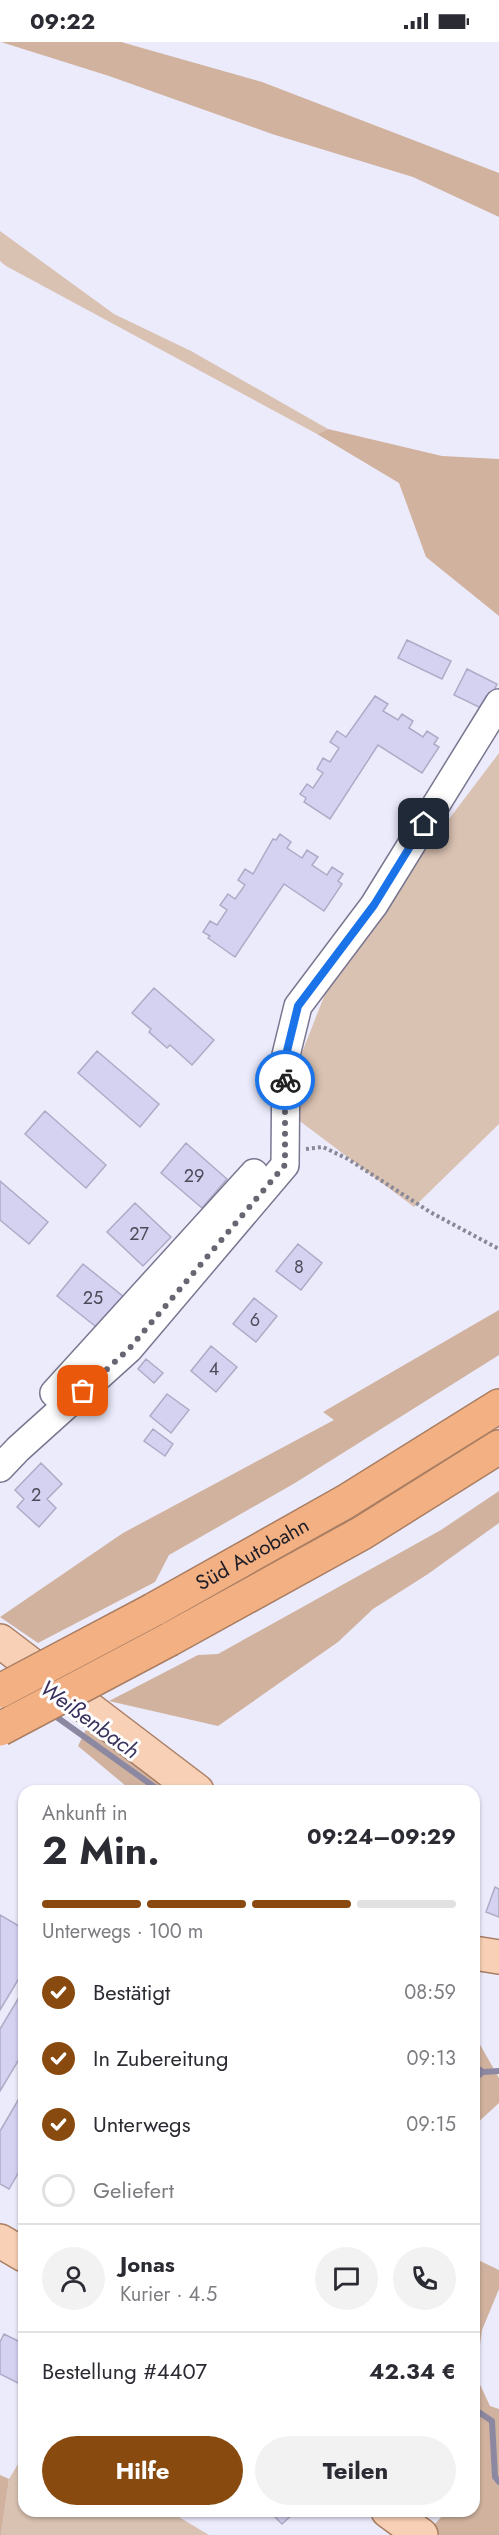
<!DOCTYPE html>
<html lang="de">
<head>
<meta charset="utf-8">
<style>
  body { margin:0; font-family:Jost,sans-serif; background:#f2f2f3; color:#2b2b33; height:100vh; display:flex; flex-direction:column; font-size:22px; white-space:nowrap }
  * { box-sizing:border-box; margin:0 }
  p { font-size:20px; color:#7c7c81 }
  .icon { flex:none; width:33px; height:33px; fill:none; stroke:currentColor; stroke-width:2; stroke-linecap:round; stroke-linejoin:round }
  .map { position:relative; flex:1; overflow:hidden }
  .drawer { position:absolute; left:18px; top:1743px; width:462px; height:732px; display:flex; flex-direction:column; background:#fff; border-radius:18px; box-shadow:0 2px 4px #0004 }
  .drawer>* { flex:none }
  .pin { position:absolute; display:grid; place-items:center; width:51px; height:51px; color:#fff; margin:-26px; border-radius:12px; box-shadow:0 3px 9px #0006 }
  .courier { position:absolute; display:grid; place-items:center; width:60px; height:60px; margin:-30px; border:4px solid #1a73e8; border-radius:50%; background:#fff; color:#222; box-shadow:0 2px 8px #0007 }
  .overview em { font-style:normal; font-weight:700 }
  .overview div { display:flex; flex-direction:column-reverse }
  .overview { display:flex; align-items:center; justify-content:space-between; height:102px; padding:0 24px }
  h1 { font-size:39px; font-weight:700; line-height:45px }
  .bar { display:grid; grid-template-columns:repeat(4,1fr); gap:9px 6px; align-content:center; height:72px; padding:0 24px }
  .bar i { height:8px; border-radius:4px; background:#e1e1e2 }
  .bar .selected { background:#894a10 }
  .bar p { grid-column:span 4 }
  .line { display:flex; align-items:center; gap:15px; padding:0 24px; border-top:2px solid #e1e1e2 }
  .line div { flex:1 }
  .round { display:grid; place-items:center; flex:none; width:63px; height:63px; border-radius:32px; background:#f2f2f3 }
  ol { padding:0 24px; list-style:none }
  li { display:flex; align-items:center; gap:18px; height:66px }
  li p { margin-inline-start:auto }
  li .icon { padding:6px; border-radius:50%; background:#894a10; color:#fff; stroke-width:4 }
  li:last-child { color:#7c7c81 }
  li i { width:33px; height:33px; border:3px solid #e1e1e2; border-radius:50% }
  .cta { display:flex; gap:12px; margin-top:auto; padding:12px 24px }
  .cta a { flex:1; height:69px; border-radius:36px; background:#894a10; color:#fff; font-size:24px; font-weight:700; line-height:69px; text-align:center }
  .cta a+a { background:#f2f2f3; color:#2b2b33 }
  .status { display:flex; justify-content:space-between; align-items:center; height:42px; padding:0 30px; background:#fff; direction:ltr }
  .status svg { height:16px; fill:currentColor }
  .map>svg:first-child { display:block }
  .green { fill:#dac2b2 }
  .forest { fill:#d0b29e }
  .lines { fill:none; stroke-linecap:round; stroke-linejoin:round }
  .stream { stroke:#8c88a2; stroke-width:6 }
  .building { fill:#d4d1f1; stroke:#aeabc6; stroke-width:1.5 }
  .minor-casing { stroke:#797690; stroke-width:30 }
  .major-casing { stroke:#a97e63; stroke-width:36 }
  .highway-casing { stroke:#a97e63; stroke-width:36 }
  .path { stroke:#898896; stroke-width:4; stroke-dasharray:3 3; stroke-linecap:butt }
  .minor { stroke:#fff; stroke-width:27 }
  .major { stroke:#f8d0b5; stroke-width:33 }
  .highway { stroke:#f3b183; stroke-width:33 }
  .highway-bridge-casing { stroke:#a97e63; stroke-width:36; stroke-linecap:butt }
  .highway-bridge { stroke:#f3b183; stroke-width:33 }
  .done { stroke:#676672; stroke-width:6; stroke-dasharray:0 10.8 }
  .route { stroke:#1a73e8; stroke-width:8 }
  .labels { text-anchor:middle; stroke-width:6; stroke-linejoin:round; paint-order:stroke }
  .number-label { font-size:18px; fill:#4c4b5a }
  .street-label { font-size:21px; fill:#1f1e28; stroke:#fff }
  .water-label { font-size:22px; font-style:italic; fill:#39325d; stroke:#fff }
</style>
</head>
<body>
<div class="status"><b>09:22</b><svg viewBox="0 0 49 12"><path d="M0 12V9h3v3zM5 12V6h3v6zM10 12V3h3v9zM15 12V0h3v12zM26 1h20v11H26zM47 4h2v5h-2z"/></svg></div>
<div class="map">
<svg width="499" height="2493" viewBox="0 0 499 2493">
  <rect width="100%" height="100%" fill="#ecebfc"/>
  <path class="green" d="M0,189L114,272L191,309L328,387L317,392L6,224L0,219Z
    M499,711V1082L414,1165L297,1077L294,1031L334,929Z
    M24,2412V2469H169L209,2493H1L9,2437Z"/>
  <path class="forest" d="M1,0H121L262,40L499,131V175L413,135L272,92L109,34Z
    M328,387L442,414L499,417V574L426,515L399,441L317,392Z
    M499,1268V1313L295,1441L169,1513L155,1540L38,1601L0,1575L123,1491L334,1378L323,1370Z
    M499,1449V1481L428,1532L373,1567L338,1600L218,1684L109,1659L198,1613L218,1612L441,1488Z
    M91,1677L177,1749H132L78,1704Z
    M474,1992L499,2036V2061L474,2084Z
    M474,2216L499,2228V2247L482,2288L476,2334L490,2364L499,2367V2493H436L429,2488L447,2469H474Z
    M0,2433L9,2437L1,2493H0Z"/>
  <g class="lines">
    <path class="stream" d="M51,1671L160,1749
      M474,2024L483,2030L499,2029
      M474,2037L483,2030
      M474,2367L492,2379L495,2435L499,2440"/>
  </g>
  <path class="building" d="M407,598L451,619L442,637L398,616Z
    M467,627L497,642L485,668L454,653Z
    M375,654L388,662L383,669L398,678L402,672L413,679L409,686L423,695L427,689L438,696L434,702L439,705L422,731L378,703L330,777L304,760L306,756L300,752L307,742L313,746L323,731L317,727L323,716L330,720L339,706L330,700L337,689L346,695Z
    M280,792L291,800L287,806L302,816L307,808L318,815L312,823L327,833L332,825L343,832L338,839L342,842L324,869L284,842L235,915L208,896L210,894L203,890L210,879L217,883L227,868L220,863L228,852L235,857L245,843L238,838L245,827L253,832L273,797L276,798Z
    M154,946L214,998L192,1023L170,1003L167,1006L149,990L151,987L132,971Z
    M97,1009L159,1062L140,1085L78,1031Z
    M45,1069L106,1123L86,1146L25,1092Z
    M186,1101L227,1137L202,1166L161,1131Z
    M0,1139L48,1180L29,1202L0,1178Z
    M135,1161L171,1195L143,1224L107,1190Z
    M298,1202L322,1221L301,1248L276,1229Z
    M83,1222L129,1259L104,1291L57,1254Z
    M254,1256L277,1274L256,1300L233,1282Z
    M211,1304L237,1325L216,1350L191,1329Z
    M146,1317L163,1331L154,1341L138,1327Z
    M167,1352L189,1368L171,1391L150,1374Z
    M153,1387L173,1402L165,1414L144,1399Z
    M41,1421L62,1442L47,1457L56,1466L39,1485L17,1465L24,1457L15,1448Z
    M495,1845L499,1847V1875L486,1870Z
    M0,1873L24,1887V1928L0,1968Z
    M24,1947V2009L0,2049V1987Z
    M24,2048V2121L9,2147L0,2142V2089Z
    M4,2292L24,2302V2344L0,2332V2300Z
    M269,2469H296L282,2482Z"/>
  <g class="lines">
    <g class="minor-casing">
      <path id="minor" d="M67,1363L54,1351L254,1131
        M0,1426L18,1407L129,1307L285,1123L286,1013L298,964L374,863L499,661"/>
    </g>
    <g class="major-casing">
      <path id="major" d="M0,1599L197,1749
        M474,1911L499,1915
        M0,2199L24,2213
        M388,2469L421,2493"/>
    </g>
    <g class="highway-casing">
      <g id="highway">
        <path id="s1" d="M153,1568L345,1460L499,1364"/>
        <path d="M170,1597L362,1491L499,1405"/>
      </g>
    </g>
    <path class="path" d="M306,1107L323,1105L348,1117L430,1170L499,1207"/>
    <use href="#minor" class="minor"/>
    <use href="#major" class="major"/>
    <use href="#highway" class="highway"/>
    <g class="highway-bridge-casing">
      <path id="highway-bridge" d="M0,1649L153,1568
        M0,1687L170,1597"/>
    </g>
    <use href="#highway-bridge" class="highway-bridge"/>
  </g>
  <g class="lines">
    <path class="done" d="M83,1349L129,1307L285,1123V1038"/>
    <path class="route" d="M285,1038L286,1013L298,964L374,863L424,782"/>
  </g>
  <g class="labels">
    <g class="number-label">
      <text x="194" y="1140">29</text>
      <text x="139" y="1198">27</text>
      <text x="299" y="1231">8</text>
      <text x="93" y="1262">25</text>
      <text x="255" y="1284">6</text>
      <text x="214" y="1333">4</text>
      <text x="36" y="1459">2</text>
    </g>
    <g class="street-label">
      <text dy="7" stroke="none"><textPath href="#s1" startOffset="114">Süd Autobahn</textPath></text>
    </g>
    <g class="water-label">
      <text transform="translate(90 1677) rotate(36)" y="8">Weißenbach</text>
    </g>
  </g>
</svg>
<div class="pin" style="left:83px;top:1349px;background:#ea580c"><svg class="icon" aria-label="bag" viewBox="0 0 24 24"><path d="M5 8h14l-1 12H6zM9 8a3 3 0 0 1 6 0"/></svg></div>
<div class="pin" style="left:424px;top:782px;background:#1f2937"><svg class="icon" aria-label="home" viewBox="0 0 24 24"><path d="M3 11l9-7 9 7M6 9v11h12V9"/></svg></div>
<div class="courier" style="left:285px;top:1038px"><svg class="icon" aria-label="bike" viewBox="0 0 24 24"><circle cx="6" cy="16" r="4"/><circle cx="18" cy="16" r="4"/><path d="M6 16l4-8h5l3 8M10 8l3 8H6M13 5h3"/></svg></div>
<section class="drawer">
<div class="overview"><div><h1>2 Min.</h1><p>Ankunft in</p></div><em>09:24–09:29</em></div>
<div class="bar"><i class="selected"></i><i class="selected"></i><i class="selected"></i><i></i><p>Unterwegs · 100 m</p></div>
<ol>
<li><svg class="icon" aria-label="check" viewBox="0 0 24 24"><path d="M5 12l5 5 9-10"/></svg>Bestätigt<p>08:59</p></li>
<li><svg class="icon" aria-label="check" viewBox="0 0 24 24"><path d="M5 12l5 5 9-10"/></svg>In Zubereitung<p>09:13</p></li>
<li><svg class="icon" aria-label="check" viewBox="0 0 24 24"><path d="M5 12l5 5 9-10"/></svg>Unterwegs<p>09:15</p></li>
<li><i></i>Geliefert</li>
</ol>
<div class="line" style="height:108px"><a class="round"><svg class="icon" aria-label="person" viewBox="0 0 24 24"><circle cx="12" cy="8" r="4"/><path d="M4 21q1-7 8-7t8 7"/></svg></a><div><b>Jonas</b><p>Kurier · 4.5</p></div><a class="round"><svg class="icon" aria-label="chat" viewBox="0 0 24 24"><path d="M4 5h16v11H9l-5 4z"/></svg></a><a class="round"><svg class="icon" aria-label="phone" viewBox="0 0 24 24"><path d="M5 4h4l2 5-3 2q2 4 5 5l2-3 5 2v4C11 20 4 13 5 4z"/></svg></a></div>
<div class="line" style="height:78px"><div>Bestellung #4407</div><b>42.34 €</b></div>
<div class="cta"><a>Hilfe</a><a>Teilen</a></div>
</section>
</div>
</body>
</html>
